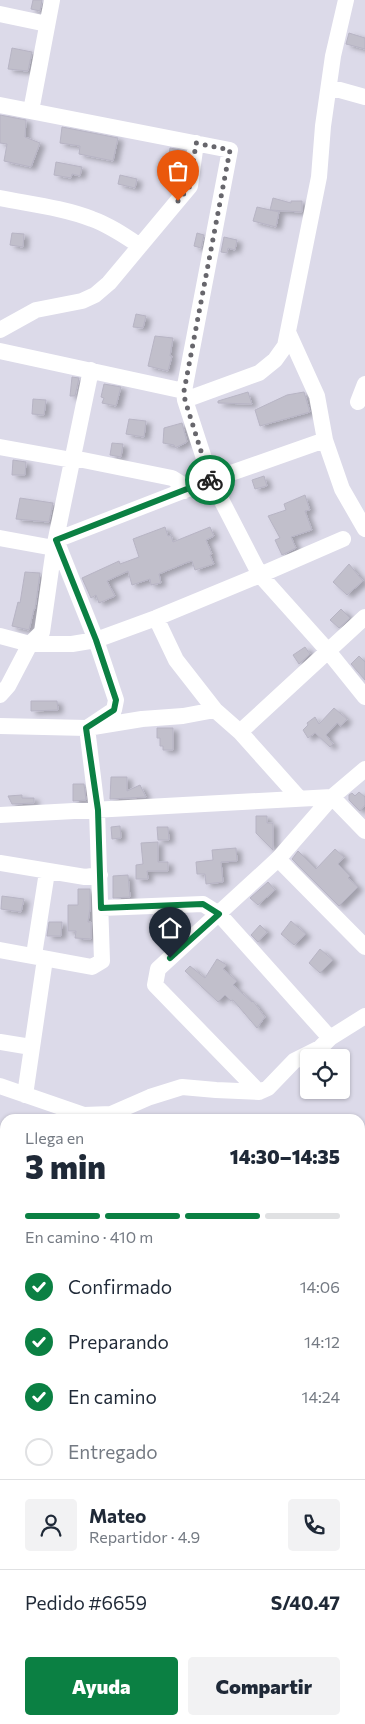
<!DOCTYPE html>
<html lang="es">
<head>
<meta charset="utf-8">
<style>
  body { margin:0; font-family:Commissioner,sans-serif; background:#f2f2f3; color:#1f2937; height:100vh; display:flex; flex-direction:column; font-size:19px; white-space:nowrap }
  * { box-sizing:border-box; margin:0 }
  p { font-size:16px; color:#747a83 }
  .icon { flex:none; width:28px; height:28px; fill:none; stroke:currentColor; stroke-width:2; stroke-linecap:round; stroke-linejoin:round }
  .map { position:relative; flex:1; overflow:hidden }
  .drawer { position:absolute; left:0px; top:1114px; width:365px; height:611px; display:flex; flex-direction:column; background:#fff; border-radius:15px 15px 0 0; box-shadow:0 1px 4px #0004 }
  .drawer>* { flex:none }
  .buttons { position:absolute; left:300px; top:1049px; display:grid; gap:10px }
  .buttons a { display:grid; place-items:center; width:50px; height:50px; border-radius:5px; background:#fff; box-shadow:0 1px 4px #0004; font-size:25px }
  .pin { position:absolute; display:grid; place-items:center; width:42px; height:42px; color:#fff; margin:-51px -21px; border-radius:50% 50% 50% 0; rotate:-45deg; box-shadow:0 0 5px #0007 }
  .pin .icon { rotate:45deg }
  .courier { position:absolute; display:grid; place-items:center; width:50px; height:50px; margin:-25px; border:4px solid #0b8043; border-radius:50%; background:#fff; color:#222; box-shadow:0 1px 6px #0007 }
  .summary em { font-style:normal; font-weight:800 }
  .summary div { display:flex; flex-direction:column-reverse }
  .summary { display:flex; align-items:center; justify-content:space-between; height:85px; padding:0 25px }
  h1 { font-size:32px; font-weight:800; line-height:38px }
  .bar { display:grid; grid-template-columns:repeat(4,1fr); gap:8px 5px; align-content:center; height:60px; padding:0 25px }
  .bar i { height:6px; border-radius:4px; background:#e0e1e3 }
  .bar .on { background:#0b8043 }
  .bar p { grid-column:span 4 }
  .line { display:flex; align-items:center; gap:12px; padding:0 25px; border-top:1px solid #e0e1e3 }
  .line div { flex:1 }
  .round { display:grid; place-items:center; flex:none; width:52px; height:52px; border-radius:5px; background:#f2f2f3 }
  ol { padding:0 25px; list-style:none }
  li { display:flex; align-items:center; gap:15px; height:55px }
  li p { margin-inline-start:auto }
  li .icon { padding:5px; border-radius:50%; background:#0b8043; color:#fff; stroke-width:4 }
  li:last-child { color:#747a83 }
  li i { width:28px; height:28px; border:2px solid #e0e1e3; border-radius:50% }
  .primary-button { display:flex; gap:10px; margin-top:auto; padding:10px 25px }
  .primary-button a { flex:1; height:58px; border-radius:5px; background:#0b8043; color:#fff; font-size:20px; font-weight:800; line-height:58px; text-align:center }
  .primary-button a+a { background:#f2f2f3; color:#1f2937 }
  .map>svg:first-child { display:block }
  .lines { fill:none; stroke-linecap:round; stroke-linejoin:round }
  .stream { stroke:#e2ce76; stroke-width:4 }
  .building { fill:#c1bfcb; stroke:#b7b4c4; filter:url(#shadow) }
  .minor { stroke:#fff; stroke-width:16 }
  .done { stroke:#67666c; stroke-width:5; stroke-dasharray:0 9 }
  .route { stroke:#0b8043; stroke-width:6 }
</style>
</head>
<body>
<div class="map">
<svg width="365" height="1724" viewBox="0 0 365 1724">
  <defs>
    <filter id="shadow"><feDropShadow dx="5" dy="3" stdDeviation="2.5" flood-color="#0004"/></filter>
  </defs>
  <rect width="100%" height="100%" fill="#dcdae9"/>
  <g class="lines">
    <path class="stream" d="M360,1145L365,1141
      M0,1185L5,1184"/>
  </g>
  <path class="building" d="M33,0H42L40,11L31,9Z
    M349,33L365,38V49L346,44Z
    M12,48L32,52L28,71L8,69Z
    M0,115L26,120L25,137L40,143L31,167L4,161L7,144L0,143Z
    M62,127L118,138L113,161L79,154L80,146L60,143Z
    M170,148L185,151L182,169L167,167Z
    M56,162L82,167L80,176L72,174L71,178L54,175Z
    M120,175L137,179L135,188L118,184Z
    M273,198L291,203V201H302V212L270,210Z
    M257,207L279,212L276,227L253,221Z
    M12,233L24,234L23,247L10,245Z
    M197,233L204,235L201,248L194,246Z
    M224,237L237,240L235,250L228,248L227,253L221,252Z
    M136,314L146,316L143,328L133,327Z
    M155,336L173,338L170,356H172L168,371L148,366Z
    M72,377L79,378L75,396H70Z
    M104,384L121,387L116,406L102,403L104,398L101,397Z
    M248,392L252,404L218,403V401Z
    M304,392L310,412L260,426L255,410L287,395Z
    M33,399L46,400L44,415L32,414Z
    M129,419L146,421L144,437L126,434Z
    M182,423L187,442L175,448L174,445L163,443L164,428Z
    M112,443L123,444L121,457L110,455Z
    M13,460L26,462L25,475H12Z
    M264,476L267,486L255,489L252,480Z
    M305,495L310,510L305,511L312,530L291,537L296,548L282,555L275,540L280,538L268,516L286,510L284,504Z
    M20,498L53,503L49,522L16,519Z
    M165,527L168,536L171,535L173,542L210,527L214,536L206,540L212,554L210,555L214,564L195,570L192,561L188,562L159,574L161,583L151,585L150,579L132,585L128,571L107,581L115,596L99,603L96,595L91,598L82,578L119,561L120,564L139,557L133,539Z
    M349,564L363,581L347,595L333,582Z
    M25,572L40,573L35,609H34L29,630L12,626L18,602L20,603Z
    M341,609L350,618L339,628L330,620Z
    M305,647L310,654L299,664L293,655Z
    M359,656L365,662V680L351,664Z
    M31,701H57L58,710L31,711Z
    M334,708L347,719L341,726L337,723L326,735L333,744L330,747L315,733L308,738L303,730L308,725L307,723L315,717L319,724Z
    M157,728H173V750H163V746H160V738H157Z
    M111,777H127V791L140,785L146,797L110,799Z
    M73,784H84L86,800L73,801Z
    M359,792L365,797V805L360,811L349,800V795L352,793L355,796Z
    M22,795V798H34V803L12,804L8,796Z
    M256,816H267V823H273V850L256,833Z
    M120,826L121,838L112,839L111,827Z
    M157,827H168L169,840H158Z
    M158,842V862H168V871H147L148,879H136V865L143,864L141,843Z
    M236,848L237,861L221,862L223,882L206,884L205,874H197L196,862L213,860L212,850Z
    M335,849L344,857L338,864L350,876L348,878L358,887L339,906L292,859L298,851L316,869Z
    M128,875L130,897L113,898V876Z
    M268,882L275,890L258,905L250,898Z
    M78,889H90V909L88,922H91V939L75,938L76,931H68V905H78Z
    M2,896L24,899L21,912L1,909Z
    M291,921L306,934L294,945L281,934Z
    M49,922H62L61,936H47Z
    M260,925L267,932L258,942L251,935Z
    M320,949L333,960L320,973L309,963Z
    M217,959L227,965L223,969L237,981L233,985L252,1002L253,1001L265,1017L257,1028L233,1000L231,1001L225,995L218,1002L185,971L190,966L205,978Z"/>
  <g class="lines">
    <path class="minor" d="M0,14L47,24
      M329,87L365,97
      M0,105L230,150L184,391L185,400L211,480L260,575L328,651L365,697
      M31,111L52,0
      M0,198C30,204 64,208 92,219C109,225 125,236 140,246
      M0,330L36,310L82,301L95,295L109,283L190,186L196,143
      M288,332L317,396L325,440L342,489L365,529
      M0,351L184,391
      M185,400L259,373L275,360L285,346L319,177L323,126L333,56L346,0
      M358,402L365,384
      M0,447L72,460H83L172,478L180,483L184,491
      M0,538L54,548
      M156,618L176,660L215,710L240,732L300,799
      M0,636L30,644H72L96,640L156,618L260,575L343,539
      M0,695L8,686L30,644L42,632L54,548L91,370
      M0,726L87,728L142,719L183,716L215,710
      M240,732L365,617
      M0,815L332,797L365,831
      M278,859L365,947
      M0,863L85,877L100,875
      M101,908L203,904L219,914L330,1038
      M0,950L92,967L102,961L97,810L87,728L114,710L116,700L96,640L56,540L211,480L325,440
      M34,955L47,872
      M0,1042L31,1047
      M0,1086L84,1115L111,1114L150,1097L182,1087L216,1090L259,1092L268,1088L294,1061L320,1048L330,1038L365,1016
      M259,1092L155,985L158,969L278,859L332,797L365,769
      M25,1095L45,959
      M360,1407L365,1404
      M0,1443L5,1444
      M0,1495H5
      M360,1540H365
      M360,1695L365,1693
      M256,1720L258,1724
      M288,1724L298,1720"/>
  </g>
  <g class="lines">
    <path class="done" d="M178,201L190,186L196,143L230,150L184,391L185,400L210,480"/>
    <path class="route" d="M170,958L219,914L203,904L101,908L98,810L86,728L114,710L116,700L96,640L56,540L210,480"/>
  </g>
</svg>
<div class="buttons">
<a><svg class="icon" aria-label="locate" viewBox="0 0 24 24"><circle cx="12" cy="12" r="6"/><path d="M12 2v4M12 18v4M2 12h4M18 12h4"/></svg></a>
</div>
<div class="pin" style="left:178px;top:201px;background:#ea580c"><svg class="icon" aria-label="bag" viewBox="0 0 24 24"><path d="M5 8h14l-1 12H6zM9 8a3 3 0 0 1 6 0"/></svg></div>
<div class="pin" style="left:170px;top:958px;background:#1f2937"><svg class="icon" aria-label="home" viewBox="0 0 24 24"><path d="M3 11l9-7 9 7M6 9v11h12V9"/></svg></div>
<div class="courier" style="left:210px;top:480px"><svg class="icon" aria-label="bike" viewBox="0 0 24 24"><circle cx="6" cy="16" r="4"/><circle cx="18" cy="16" r="4"/><path d="M6 16l4-8h5l3 8M10 8l3 8H6M13 5h3"/></svg></div>
<section class="drawer">
<div class="summary"><div><h1>3 min</h1><p>Llega en</p></div><em>14:30–14:35</em></div>
<div class="bar"><i class="on"></i><i class="on"></i><i class="on"></i><i></i><p>En camino · 410 m</p></div>
<ol>
<li><svg class="icon" aria-label="check" viewBox="0 0 24 24"><path d="M5 12l5 5 9-10"/></svg>Confirmado<p>14:06</p></li>
<li><svg class="icon" aria-label="check" viewBox="0 0 24 24"><path d="M5 12l5 5 9-10"/></svg>Preparando<p>14:12</p></li>
<li><svg class="icon" aria-label="check" viewBox="0 0 24 24"><path d="M5 12l5 5 9-10"/></svg>En camino<p>14:24</p></li>
<li><i></i>Entregado</li>
</ol>
<div class="line" style="height:90px"><a class="round"><svg class="icon" aria-label="person" viewBox="0 0 24 24"><circle cx="12" cy="8" r="4"/><path d="M4 21q1-7 8-7t8 7"/></svg></a><div><b>Mateo</b><p>Repartidor · 4.9</p></div><a class="round"><svg class="icon" aria-label="phone" viewBox="0 0 24 24"><path d="M5 4h4l2 5-3 2q2 4 5 5l2-3 5 2v4C11 20 4 13 5 4z"/></svg></a></div>
<div class="line" style="height:65px"><div>Pedido #6659</div><b>S/40.47</b></div>
<div class="primary-button"><a>Ayuda</a><a>Compartir</a></div>
</section>
</div>
</body>
</html>
